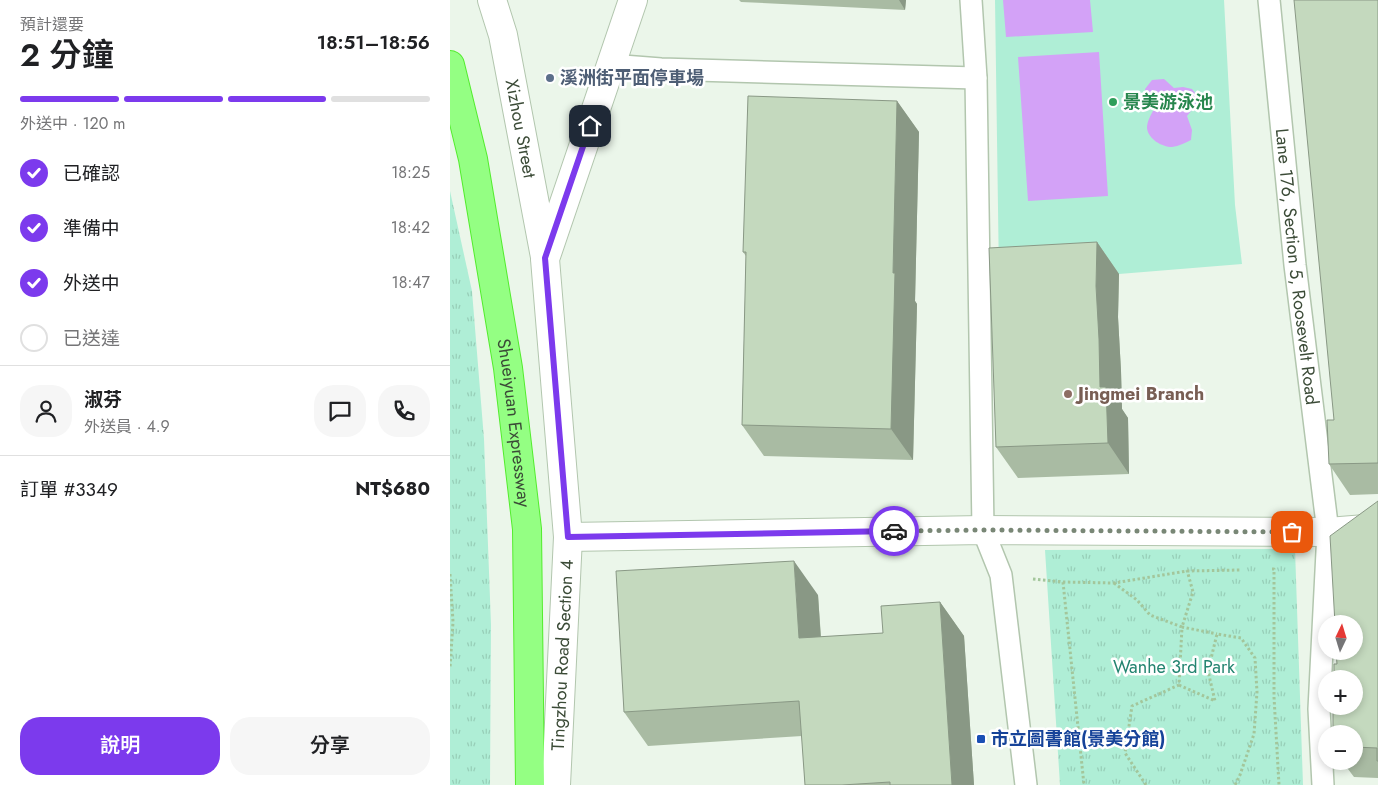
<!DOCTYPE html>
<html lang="zh-TW">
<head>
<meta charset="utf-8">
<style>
  body { margin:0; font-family:Jost,"Noto Sans TC",sans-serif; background:#f6f6f6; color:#202124; height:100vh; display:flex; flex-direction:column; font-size:19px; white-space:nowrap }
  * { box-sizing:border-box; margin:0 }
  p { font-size:16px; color:#757577 }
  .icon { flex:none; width:28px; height:28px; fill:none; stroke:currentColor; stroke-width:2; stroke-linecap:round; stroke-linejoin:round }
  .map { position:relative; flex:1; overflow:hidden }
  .panel { display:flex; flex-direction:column; background:#fff; width:450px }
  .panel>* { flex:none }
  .needle { width:32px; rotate:4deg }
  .controls { position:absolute; left:868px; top:615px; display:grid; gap:10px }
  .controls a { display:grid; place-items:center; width:45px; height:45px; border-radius:50%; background:#fff; box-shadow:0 2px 8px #0003; font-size:25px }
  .pin { position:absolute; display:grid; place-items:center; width:42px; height:42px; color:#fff; margin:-21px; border-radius:10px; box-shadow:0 2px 8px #0006 }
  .courier { position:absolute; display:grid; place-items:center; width:50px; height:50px; margin:-25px; border:4px solid #7c3aed; border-radius:50%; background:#fff; color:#222; box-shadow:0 1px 6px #0007 }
  .head em { font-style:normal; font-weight:600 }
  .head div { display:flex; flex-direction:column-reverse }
  .head { display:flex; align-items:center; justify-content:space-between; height:85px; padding:0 20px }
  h1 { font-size:32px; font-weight:600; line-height:38px }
  .bar { display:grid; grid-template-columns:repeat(4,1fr); gap:8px 5px; align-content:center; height:60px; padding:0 20px }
  .bar i { height:6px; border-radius:4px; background:#e0e0e0 }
  .bar .current { background:#7c3aed }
  .bar p { grid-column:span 4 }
  .line { display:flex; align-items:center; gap:12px; padding:0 20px; border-top:1px solid #e0e0e0 }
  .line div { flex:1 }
  .round { display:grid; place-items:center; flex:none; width:52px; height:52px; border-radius:20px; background:#f6f6f6 }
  ol { padding:0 20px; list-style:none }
  li { display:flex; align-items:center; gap:15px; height:55px }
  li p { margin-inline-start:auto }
  li .icon { padding:5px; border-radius:50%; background:#7c3aed; color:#fff; stroke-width:4 }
  li:last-child { color:#757577 }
  li i { width:28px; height:28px; border:2px solid #e0e0e0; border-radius:50% }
  .cta { display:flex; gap:10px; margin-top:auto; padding:10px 20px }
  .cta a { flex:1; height:58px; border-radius:20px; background:#7c3aed; color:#fff; font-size:20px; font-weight:600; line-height:58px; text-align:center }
  .cta a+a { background:#f6f6f6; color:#202124 }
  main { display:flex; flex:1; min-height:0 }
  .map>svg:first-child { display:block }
  .grass { fill:url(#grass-tufts) }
  .garden { fill:#afeed6 }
  .water { fill:#d3a2f7 }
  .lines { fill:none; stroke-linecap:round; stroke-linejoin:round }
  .service-casing { stroke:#b2c6ae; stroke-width:24 }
  .minor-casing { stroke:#b2c6ae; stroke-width:30 }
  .trunk-casing { stroke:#53ec2e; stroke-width:30 }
  .path { stroke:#a3c69b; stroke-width:3; stroke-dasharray:2.5 2.5; stroke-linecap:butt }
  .service { stroke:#fff; stroke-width:21 }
  .minor { stroke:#fff; stroke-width:28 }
  .trunk { stroke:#94ff83; stroke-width:28 }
  .wall { fill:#a9bba3 }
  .shaded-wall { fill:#899885 }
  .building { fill:#c4d9be; stroke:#899885 }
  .done { stroke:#798776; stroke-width:5; stroke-dasharray:0 9 }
  .route { stroke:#7c3aed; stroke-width:6 }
  .service-dot { fill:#5c6f8a; stroke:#fff; stroke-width:2 }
  .leisure-dot { fill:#2e9e5b; stroke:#fff; stroke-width:2 }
  .education-dot { fill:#8d6e63; stroke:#fff; stroke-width:2 }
  .transit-dot { fill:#1a4fb4; stroke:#fff; stroke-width:2 }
  .labels { text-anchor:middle; stroke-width:5; stroke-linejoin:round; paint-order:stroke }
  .service-label { font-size:18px; font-weight:bold; fill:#4e5e75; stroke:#fff; text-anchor:start }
  .leisure-label { font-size:18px; font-weight:bold; fill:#27864d; stroke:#fff; text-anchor:start }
  .street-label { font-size:18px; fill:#3b4b37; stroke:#fff }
  .education-label { font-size:18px; font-weight:bold; fill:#785e54; stroke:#fff; text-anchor:start }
  .park-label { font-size:18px; fill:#238470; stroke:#fff }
  .transit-label { font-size:18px; font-weight:bold; fill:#164399; stroke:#fff; text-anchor:start }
</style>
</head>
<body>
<main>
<section class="panel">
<div class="head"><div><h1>2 分鐘</h1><p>預計還要</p></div><em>18:51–18:56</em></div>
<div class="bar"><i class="current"></i><i class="current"></i><i class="current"></i><i></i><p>外送中 · 120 m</p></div>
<ol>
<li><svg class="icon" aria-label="check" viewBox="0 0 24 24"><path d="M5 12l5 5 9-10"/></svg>已確認<p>18:25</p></li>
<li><svg class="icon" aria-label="check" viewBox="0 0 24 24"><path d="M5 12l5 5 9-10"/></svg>準備中<p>18:42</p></li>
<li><svg class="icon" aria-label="check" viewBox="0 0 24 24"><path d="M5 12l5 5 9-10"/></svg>外送中<p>18:47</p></li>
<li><i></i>已送達</li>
</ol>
<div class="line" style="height:90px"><a class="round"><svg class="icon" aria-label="person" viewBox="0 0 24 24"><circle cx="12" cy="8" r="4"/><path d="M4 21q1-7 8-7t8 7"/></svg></a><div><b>淑芬</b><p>外送員 · 4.9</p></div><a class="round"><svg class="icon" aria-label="chat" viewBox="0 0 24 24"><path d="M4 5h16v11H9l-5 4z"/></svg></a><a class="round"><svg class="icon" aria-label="phone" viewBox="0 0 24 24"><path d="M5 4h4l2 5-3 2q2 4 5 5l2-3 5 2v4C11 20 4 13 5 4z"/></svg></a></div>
<div class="line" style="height:65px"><div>訂單 #3349</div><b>NT$680</b></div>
<div class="cta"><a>說明</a><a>分享</a></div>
</section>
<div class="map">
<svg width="928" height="785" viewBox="0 0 928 785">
  <defs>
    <pattern id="grass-tufts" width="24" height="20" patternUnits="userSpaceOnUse" patternTransform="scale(1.25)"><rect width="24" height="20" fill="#afeed6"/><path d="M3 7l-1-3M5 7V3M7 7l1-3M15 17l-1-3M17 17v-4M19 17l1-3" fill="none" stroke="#97ceb8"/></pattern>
  </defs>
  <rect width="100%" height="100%" fill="#ebf6ea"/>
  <path class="grass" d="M0,191L22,291L34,439L41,625L40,785H0Z
    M845,549L853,785H610L595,550Z"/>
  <path class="garden" d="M545,0H774L785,205L792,264L669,274L549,277Z"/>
  <path class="water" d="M553,0H640L643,32L556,37Z
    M649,52L658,196L578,201L568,57Z
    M714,79L724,88L733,87L742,89L748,97L745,106L737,116L742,130L741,140C735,143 729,146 722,147C712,147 698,139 697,128C697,121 701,115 704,109L697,100L695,89L702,80Z"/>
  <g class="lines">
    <g class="service-casing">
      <g id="service">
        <path d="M521,0L526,78L533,530L551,575L576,785"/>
        <path id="s1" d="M819,0L845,265L878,532L869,709L873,785"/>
        <path d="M160,65L211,69L526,78"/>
      </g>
    </g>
    <g class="minor-casing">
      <g id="minor">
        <path id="s2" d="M42,0L53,35L95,257"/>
        <path d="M118,537L533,530L878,532L928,528"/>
        <path id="s3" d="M106,785L118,537L95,259L183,0"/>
      </g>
    </g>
    <g class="trunk-casing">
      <g id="trunk">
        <path id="s4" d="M0,65L23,159L58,368L77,529L80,785"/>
      </g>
    </g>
    <path class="path" d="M822,569H824V697L829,785
      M0,574L3,622L0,668
      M583,579L613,582L664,583L737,571L790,570
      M613,582L634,785
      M664,583L687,600L700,615L732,627L743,592L737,570
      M729,685L765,701L758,671L767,634L791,638L805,658L807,692L804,734L790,775L785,785
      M696,785L675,753L682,706L729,685L732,627L767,634"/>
    <use href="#service" class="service"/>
    <use href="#minor" class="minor"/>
    <use href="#trunk" class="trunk"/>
  </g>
  <path class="wall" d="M289,0H456L455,10L291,2Z
    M928,0V494L900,495L879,464L884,420Z
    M447,101L469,132L465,301L467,304L463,460L314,456L292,425L296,256L293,252Z
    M647,242L669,274L668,317L671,371L672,409L678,418L679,474L568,478L546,447Z
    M928,501V778L904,777L892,761H904V734L887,664Z
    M368,595L371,637L433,633L490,602L514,636L524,785H355L352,736L198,746L174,712Z"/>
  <path class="shaded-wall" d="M449,0H456L455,10Z
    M447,101L469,132L465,301L467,304L463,460L441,429L443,273Z
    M647,242L669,274L668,317L671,371L672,409L678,418L679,474L658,443L650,387L646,286Z
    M344,561L368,595L373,672L349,638Z
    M490,602L514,636L524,785H502Z"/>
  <path class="building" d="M844,0H928V463L879,464L877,420H884Z
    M298,96L447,101L443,273H445L441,429L292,425L296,252H293Z
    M647,242L646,286L649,339L650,387H656L658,443L546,447L539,248Z
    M928,501V761H927V748L904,747V734H883V706H904V679H884V664H887L886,651H904V624H885L880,536Z
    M344,561L349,638L433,633L431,606L490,602L502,785H440V782L392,785H355L349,701L174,712L166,571Z"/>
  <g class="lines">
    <path class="done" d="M444,531L533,530L842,532"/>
    <path class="route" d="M140,126L95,258L118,537L444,531"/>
  </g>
  <circle class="service-dot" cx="100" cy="78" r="5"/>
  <circle class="leisure-dot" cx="663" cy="102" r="5"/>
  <circle class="education-dot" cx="618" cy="394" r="5"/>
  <rect class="transit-dot" x="526" y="734" width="10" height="10" rx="2.5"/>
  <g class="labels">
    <g class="service-label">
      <text x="110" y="84">溪洲街平面停車場</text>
    </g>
    <g class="leisure-label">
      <text x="673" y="108">景美游泳池</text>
    </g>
    <g class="street-label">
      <text dy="6" stroke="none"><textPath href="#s2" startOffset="132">Xizhou Street</textPath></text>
      <text dy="6" stroke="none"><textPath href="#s1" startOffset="268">Lane 176, Section 5, Roosevelt Road</textPath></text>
      <text dy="6" stroke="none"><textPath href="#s4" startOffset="364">Shueiyuan Expressway</textPath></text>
      <text dy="6" stroke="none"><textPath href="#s3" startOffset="130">Tingzhou Road Section 4</textPath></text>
    </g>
    <g class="education-label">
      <text x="628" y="400">Jingmei Branch</text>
    </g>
    <g class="park-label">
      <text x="724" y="673">Wanhe 3rd Park</text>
    </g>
    <g class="transit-label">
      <text x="541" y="745">市立圖書館(景美分館)</text>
    </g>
  </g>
</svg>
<div class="controls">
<a><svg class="needle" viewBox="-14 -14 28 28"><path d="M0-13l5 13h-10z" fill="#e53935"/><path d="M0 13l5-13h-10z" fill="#757577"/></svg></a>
<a>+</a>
<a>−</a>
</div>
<div class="pin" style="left:842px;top:532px;background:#ea580c"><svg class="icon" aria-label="bag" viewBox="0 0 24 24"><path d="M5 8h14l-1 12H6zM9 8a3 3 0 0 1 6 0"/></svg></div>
<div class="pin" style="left:140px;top:126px;background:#1f2937"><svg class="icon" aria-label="home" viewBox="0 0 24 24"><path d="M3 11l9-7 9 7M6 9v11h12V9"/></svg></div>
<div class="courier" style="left:444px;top:531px"><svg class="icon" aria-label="car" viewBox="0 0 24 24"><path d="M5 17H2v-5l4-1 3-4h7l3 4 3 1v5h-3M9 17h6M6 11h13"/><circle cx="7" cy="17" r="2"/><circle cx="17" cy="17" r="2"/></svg></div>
</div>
</main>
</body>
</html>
